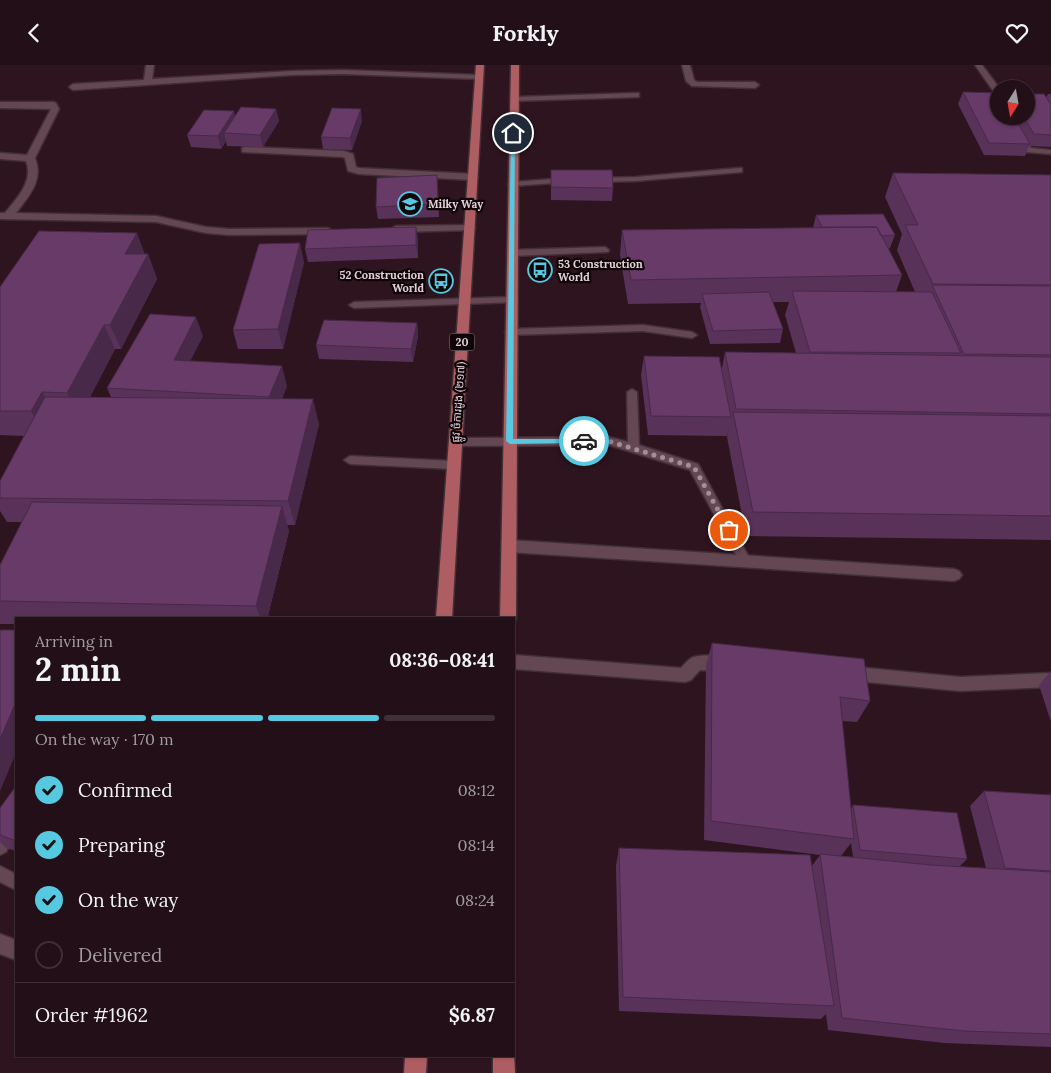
<!DOCTYPE html>
<html lang="en">
<head>
<meta charset="utf-8">
<style>
  body { margin:0; font-family:Lora,"Noto Sans Khmer",serif; background:#2e1d24; color:#f1f3f6; height:100vh; display:flex; flex-direction:column; font-size:19px; white-space:nowrap }
  * { box-sizing:border-box; margin:0 }
  p { font-size:16px; color:#a29ca1 }
  .icon { flex:none; width:28px; height:28px; fill:none; stroke:currentColor; stroke-width:2; stroke-linecap:round; stroke-linejoin:round }
  .map { position:relative; flex:1; overflow:hidden }
  .side { position:absolute; left:15px; top:552px; width:500px; height:440px; display:flex; flex-direction:column; background:#220f17; border-radius:0px; box-shadow:0 1px 4px #0004,0 0 0 1px #3f2f36 }
  .side>* { flex:none }
  .needle { width:32px; rotate:191deg }
  .buttons { position:absolute; left:990px; top:15px; display:grid; gap:10px }
  .buttons a { display:grid; place-items:center; width:45px; height:45px; border-radius:50%; background:#220f17; box-shadow:0 1px 4px #0004,0 0 0 1px #3f2f36; font-size:25px }
  .pin { position:absolute; display:grid; place-items:center; width:42px; height:42px; color:#fff; margin:-21px; border:2px solid #fff; border-radius:50%; box-shadow:0 1px 5px #0007 }
  .courier { position:absolute; display:grid; place-items:center; width:50px; height:50px; margin:-25px; border:4px solid #56c9e1; border-radius:50%; background:#fff; color:#222; box-shadow:0 1px 6px #0007 }
  .summary em { font-style:normal; font-weight:700 }
  .summary div { display:flex; flex-direction:column-reverse }
  .summary { display:flex; align-items:center; justify-content:space-between; height:85px; padding:0 20px }
  h1 { font-size:32px; font-weight:700; line-height:38px }
  .bar { display:grid; grid-template-columns:repeat(4,1fr); gap:8px 5px; align-content:center; height:60px; padding:0 20px }
  .bar i { height:6px; border-radius:4px; background:#3f2f36 }
  .bar .current { background:#56c9e1 }
  .bar p { grid-column:span 4 }
  .line { display:flex; align-items:center; gap:12px; padding:0 20px; border-top:1px solid #3f2f36 }
  .line div { flex:1 }
  ol { padding:0 20px; list-style:none }
  li { display:flex; align-items:center; gap:15px; height:55px }
  li p { margin-inline-start:auto }
  li .icon { padding:5px; border-radius:50%; background:#56c9e1; color:#111; stroke-width:4 }
  li:last-child { color:#a29ca1 }
  li i { width:28px; height:28px; border:2px solid #3f2f36; border-radius:50% }
  header { display:flex; justify-content:space-between; align-items:center; height:65px; padding:0 20px; background:#220f17; font-size:22px; font-weight:700 }
  .map>svg:first-child { display:block }
  .lines { fill:none; stroke-linecap:round; stroke-linejoin:round }
  .lane-casing { stroke:#422f36; stroke-width:3 }
  .street-casing { stroke:#422f36; stroke-width:3 }
  .secondary-casing { stroke:#422f36; stroke-width:3 }
  .primary-casing { stroke:#422f36; stroke-width:3 }
  .lane { fill:#654753; fill-rule:evenodd }
  .street { fill:#654753; fill-rule:evenodd }
  .secondary { fill:#654753; fill-rule:evenodd }
  .primary { fill:#ae5e63; fill-rule:evenodd }
  .wall { fill:#593259; fill-rule:evenodd }
  .shaded-wall { fill:#482949 }
  .building { fill:#673a68; stroke:#482949 }
  .route { fill:#56c9e1 }
  .done { stroke:#a48e97; stroke-width:5; stroke-dasharray:0 9 }
  .labels { text-anchor:middle; stroke-width:4.5; stroke-linejoin:round; paint-order:stroke }
  .far-poi-label { font-size:11px; font-weight:bold; fill:#e3d0d7; stroke:#0f0508; text-anchor:start }
  .shield { fill:#0f0508; stroke:#a39399; stroke-width:1 }
  .shield-label { font-size:11px; font-weight:bold; fill:#e3d0d7 }
  .far-street-label { font-size:11px; fill:#e3d0d7; stroke:#0f0508 }
</style>
</head>
<body>
<header><svg class="icon" aria-label="back" viewBox="0 0 24 24"><path d="M15 5l-7 7 7 7"/></svg>Forkly<svg class="icon" aria-label="heart" viewBox="0 0 24 24"><path d="M12 20l-8-8c-3-5 5-10 8-4 3-6 11-1 8 4z"/></svg></header>
<div class="map">
<svg width="1051" height="1008" viewBox="0 0 1051 1008">
  <rect width="100%" height="100%" fill="#2e141f"/>
  <g class="lines">
    <g class="lane-casing">
      <path id="lane" d="M975,0H982L1000,24L999,27H994Z
        M636,28H639V32L514,36L510,34L514,32Z
        M1003,51H1011L1031,83L1051,85V89L1025,87Z
        M739,103H742V107L636,116L597,117L593,115L597,113L636,112Z
        M567,113H570V117L512,121L508,119L512,117Z
        M605,182L609,185L608,187L511,191L507,188L511,185Z
        M511,232L516,235L514,237L354,243L349,240L354,237Z
        M643,260L692,267L697,270L692,273L643,266L510,270L505,267L510,264Z
        M632,324L637,327L639,380L698,399L751,496L749,499H741L690,405L609,380L456,381L450,377L456,373L609,372L628,377L627,327Z
        M350,391L454,396L460,400L454,404L350,399L344,395Z
        M16,743V766L6,787L0,790V766L11,745Z
        M0,801L16,809V825L0,817Z"/>
    </g>
    <g class="street-casing">
      <path id="street" d="M146,0H154L152,14L292,6L343,5L479,10L483,12L479,14L343,9L292,10L73,25L69,22L73,19L144,15Z
        M682,0H690L694,15L697,17H755L759,20L755,23L692,21L686,16Z
        M0,37H53L56,38L59,44L35,93C44,115 29,131 16,148L156,151L206,162L229,164L328,163L333,166L328,169L229,170L206,168L156,157L0,154V148H5C17,133 34,116 26,96L0,94V88L27,90L51,44L0,43Z
        M245,82L344,86L353,89L356,102L359,103L473,109L478,112L473,115L359,109L348,106L345,93L343,92L242,87V83Z
        M470,160L474,161L475,163L474,165L396,167L391,164L396,161Z
        M509,475L954,504L959,506L962,510L959,514L954,516L509,487L504,485L502,481L504,477Z
        M514,590L681,603C684,600 687,596 690,594C698,588 722,591 731,594L733,599L731,604L725,606L700,605L691,615L685,617L514,604Z
        M846,601L960,612L1051,608V622L960,626L846,615L840,613L838,608L840,603Z"/>
    </g>
    <g class="secondary-casing">
      <path id="secondary" d="M0,869L16,875V895L0,889Z"/>
    </g>
    <g class="primary-casing">
      <path id="primary" d="M476,0H484L452,554H436Z
        M511,0H519L516,554L514,558V554H500Z
        M514,988L515,1008H493V991H514Z
        M405,991H427L426,1008H404Z"/>
    </g>
    <use href="#lane" class="lane"/>
    <use href="#street" class="street"/>
    <use href="#secondary" class="secondary"/>
    <use href="#primary" class="primary"/>
  </g>
  <path class="wall" d="M963,27L999,51H1026L1046,33L1048,29H1051V82L1029,81L1025,91L984,90L958,39Z
    M276,44L279,56L263,82L227,81L226,76L221,84L191,82L187,70L235,52Z
    M362,56L352,85L323,84L321,72Z
    M551,105L613,123L612,136L551,135Z
    M893,108L1051,110V475L746,471L727,372L729,363L727,371L648,370L641,310L644,291L722,303L725,287L796,288L785,250L789,237H773L783,264L780,278L710,279L700,242L701,238L628,239L620,190L622,165L813,163L816,150L895,170L890,183L888,184L902,210L896,227H915L897,185L902,169L885,132Z
    M438,123L439,152L378,154L376,142Z
    M418,174V193L308,197L305,184Z
    M145,189H148L157,214L121,284H115L90,332H111L107,323L203,271L190,296L287,321L282,334L319,359L295,460H287L289,466L268,551L281,554H16V559H0V500L22,457H7L0,446V416L24,371L0,370V222Z
    M304,197L283,284H238L233,265Z
    M417,258L418,271L413,297L319,294L316,280Z
    M712,578L870,636L857,657L842,656L851,744L853,740L967,794L959,802L986,803L970,741L984,726L1051,730V982L944,978L828,965L826,949L821,954L619,946L616,801L619,783L811,802L820,790L704,775L706,600ZM851,778L853,792L841,791Z
    M1051,606V657L1039,620Z
    M16,721V786L6,783L0,777V743Z"/>
  <path class="shaded-wall" d="M276,44L279,56L263,82L260,70Z
    M361,44L362,56L352,85L350,73Z
    M234,46L237,58L224,68L226,76L221,84L218,71Z
    M416,162L418,174V193L416,180Z
    M137,168L146,192L125,189Z
    M300,178L304,197L283,284L278,264Z
    M148,189L157,214L121,284L110,260Z
    M196,252L203,271L181,314L174,295Z
    M417,258L418,271L413,297L411,284Z
    M104,260L115,284L79,353L67,328Z
    M282,301L287,321L274,352L269,332Z
    M42,327L56,352L45,371L31,346Z
    M313,334L319,359L295,460L288,436Z
    M282,441L289,466L267,554H261L256,541Z
    M16,637V688L0,726V674Z"/>
  <path class="building" d="M963,27L999,28V51H1014L1030,79L989,78Z
    M1026,29H1044L1051,40V70L1034,69L1023,51H1026Z
    M241,42L276,44L260,70L224,68Z
    M332,43L361,44L350,73L321,72Z
    M204,45L234,46L218,71L187,70Z
    M551,105H612L613,123L551,122Z
    M893,108L1051,110V220L933,219L905,160H918Z
    M437,110L438,139L376,142L377,113Z
    M883,149L895,170L881,171L877,162H822L816,150Z
    M416,162V180L305,184L308,165Z
    M877,162L902,210L631,215L622,165Z
    M39,166L137,168L125,189H148L110,260H104L67,328L42,327L31,346H0V222Z
    M300,178L278,264L233,265L259,179Z
    M932,220L1051,221V290L964,289Z
    M792,226L932,227L961,288L810,287Z
    M769,227L783,264L713,266L702,229Z
    M150,249L196,252L174,295L282,301L269,332L107,323Z
    M324,255L417,258L411,284L316,280Z
    M725,287L1051,292V349L736,344Z
    M644,291L719,292L731,352L651,351Z
    M45,332L313,334L288,436L0,433V416Z
    M733,347L1051,351V451L753,447Z
    M32,437L282,441L256,541L0,536V500Z
    M265,550L281,554H264Z
    M196,552L219,554H196Z
    M0,565H16V637L0,674Z
    M712,578L864,594L870,636L840,632L854,774L711,756Z
    M16,721V776L0,770V743Z
    M984,726L1051,730V806L1005,803Z
    M853,740L957,748L967,794L860,785Z
    M619,783L810,790L834,941L623,932Z
    M820,789L931,800L1051,807V969L964,966L842,953Z"/>
  <path class="route" d="M511,67L515,68L513,374H584L588,376L584,378L510,379L506,376Z"/>
  <g class="lines">
    <path class="done" d="M584,376H608L694,402L729,465"/>
  </g>
  <defs>
    <g id="school-ring" transform="scale(1.25)"><circle r="9.5" fill="#0f0508" stroke="#56c9e1" stroke-width="1.5"/><path d="M0-5L7-2L0 1L-7-2ZM-4 1L0 2.5L4 1V4Q0 6-4 4Z" fill="#56c9e1"/></g>
    <g id="bus-ring" transform="scale(1.25)"><circle r="9.5" fill="#0f0508" stroke="#56c9e1" stroke-width="1.5"/><path d="M-5-6H5V4H4V6H2V4H-2V6H-4V4H-5ZM-3.5-4V0h7V-4ZM-3.5 1.2v1.5H-2V1.2ZM2 1.2v1.5H3.5V1.2Z" fill="#56c9e1"/></g>
  </defs>
  <g fill-rule="evenodd">
    <use href="#school-ring" x="410" y="139"/>
    <use href="#bus-ring" x="540" y="205"/>
    <use href="#bus-ring" x="441" y="216"/>
  </g>
  <g class="labels">
    <g class="far-poi-label">
      <text x="428" y="143">Milky Way</text>
      <text x="558" y="203">53 Construction<tspan x="558" dy="13">World</tspan></text>
      <text x="424" y="214" text-anchor="end">52 Construction<tspan x="424" dy="13">World</tspan></text>
    </g>
    <rect class="shield" x="449.5" y="268.5" width="25" height="17" rx="4"/>
    <g class="shield-label">
      <text x="462" y="281">20</text>
    </g>
    <g class="far-street-label">
      <text transform="translate(458 337) rotate(-86)" y="4">ផ្លូវ ចំការដូង (២១៧)</text>
    </g>
  </g>
</svg>
<div class="buttons">
<a><svg class="needle" viewBox="-14 -14 28 28"><path d="M0-13l5 13h-10z" fill="#e53935"/><path d="M0 13l5-13h-10z" fill="#a29ca1"/></svg></a>
</div>
<div class="pin" style="left:729px;top:465px;background:#ea580c"><svg class="icon" aria-label="bag" viewBox="0 0 24 24"><path d="M5 8h14l-1 12H6zM9 8a3 3 0 0 1 6 0"/></svg></div>
<div class="pin" style="left:513px;top:68px;background:#1f2937"><svg class="icon" aria-label="home" viewBox="0 0 24 24"><path d="M3 11l9-7 9 7M6 9v11h12V9"/></svg></div>
<div class="courier" style="left:584px;top:376px"><svg class="icon" aria-label="car" viewBox="0 0 24 24"><path d="M5 17H2v-5l4-1 3-4h7l3 4 3 1v5h-3M9 17h6M6 11h13"/><circle cx="7" cy="17" r="2"/><circle cx="17" cy="17" r="2"/></svg></div>
<section class="side">
<div class="summary"><div><h1>2 min</h1><p>Arriving in</p></div><em>08:36–08:41</em></div>
<div class="bar"><i class="current"></i><i class="current"></i><i class="current"></i><i></i><p>On the way · 170 m</p></div>
<ol>
<li><svg class="icon" aria-label="check" viewBox="0 0 24 24"><path d="M5 12l5 5 9-10"/></svg>Confirmed<p>08:12</p></li>
<li><svg class="icon" aria-label="check" viewBox="0 0 24 24"><path d="M5 12l5 5 9-10"/></svg>Preparing<p>08:14</p></li>
<li><svg class="icon" aria-label="check" viewBox="0 0 24 24"><path d="M5 12l5 5 9-10"/></svg>On the way<p>08:24</p></li>
<li><i></i>Delivered</li>
</ol>
<div class="line" style="height:65px"><div>Order #1962</div><b>$6.87</b></div>
</section>
</div>
</body>
</html>
